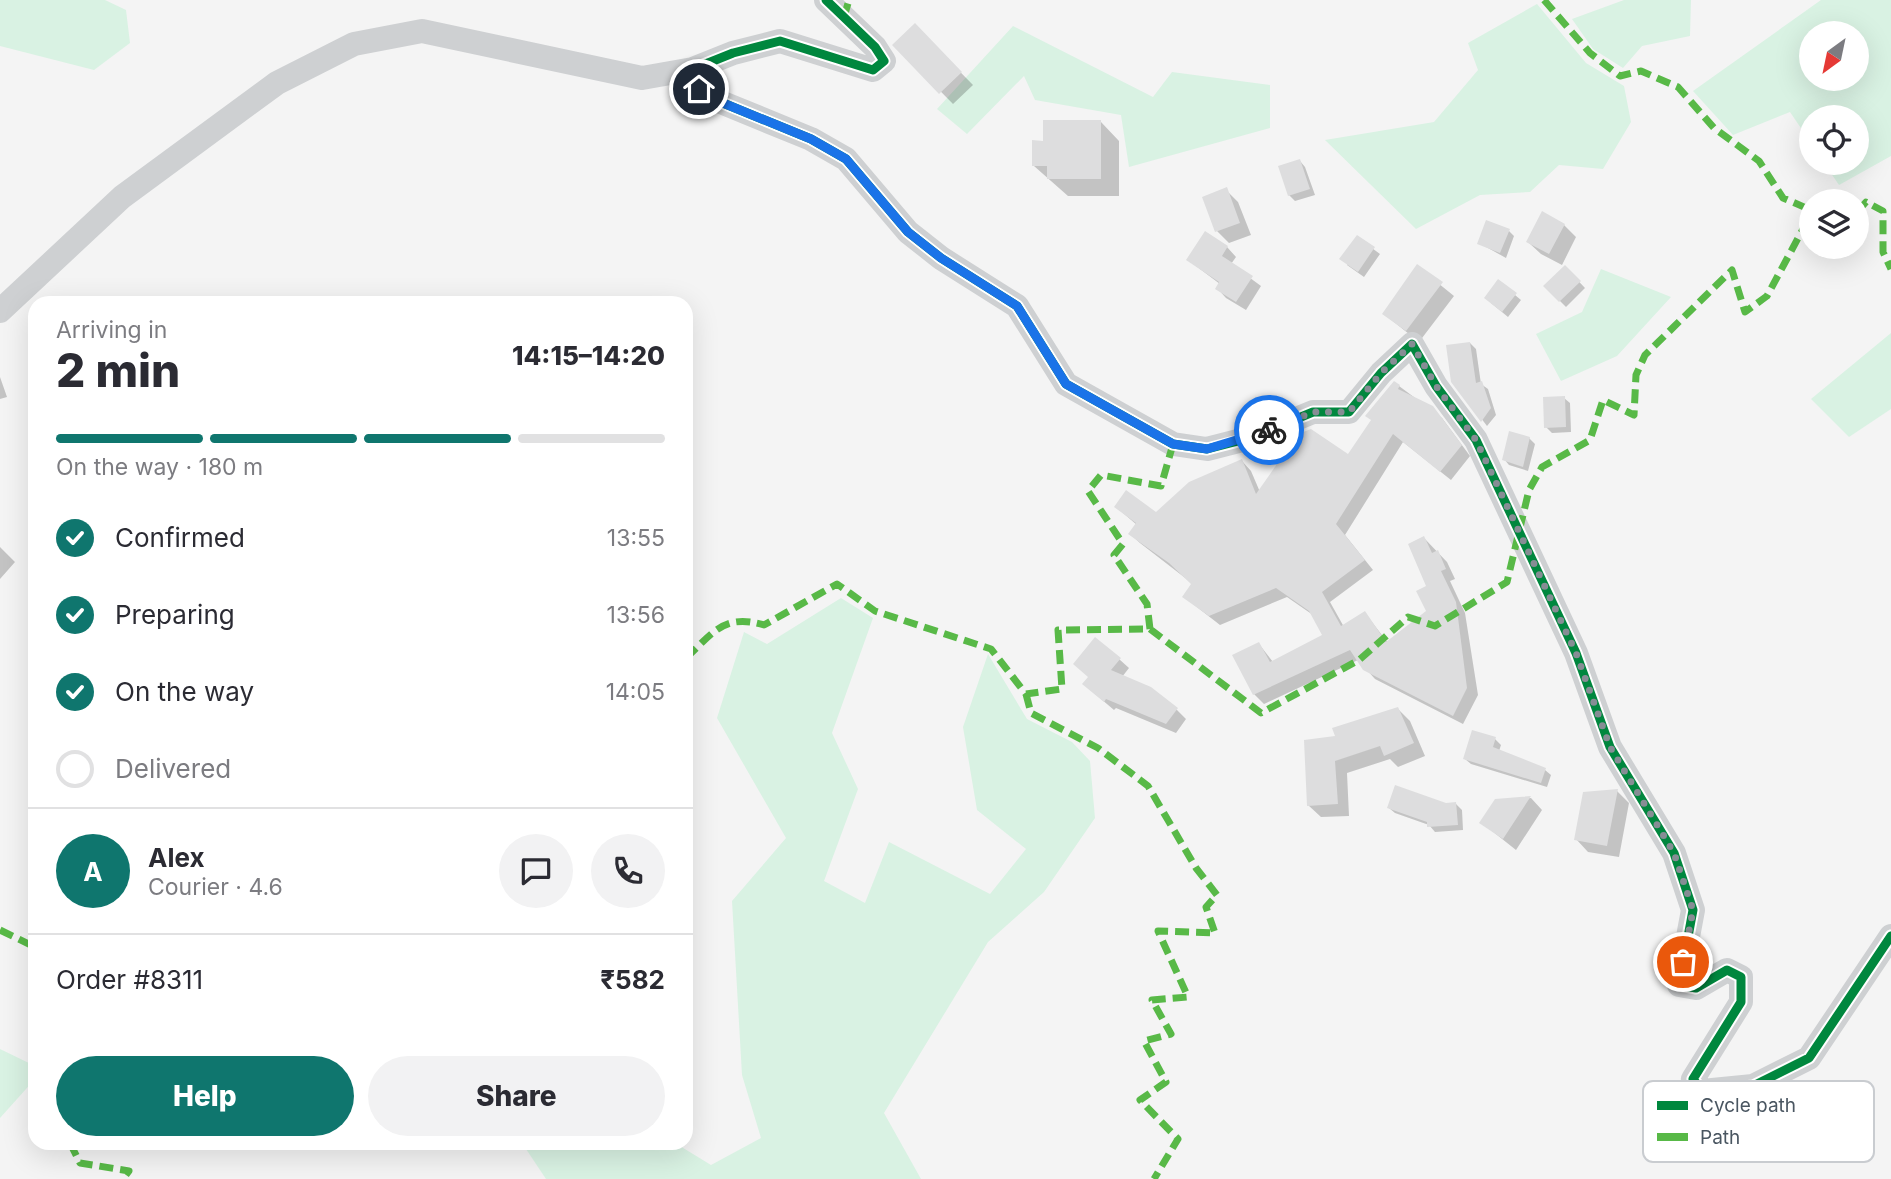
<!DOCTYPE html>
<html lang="en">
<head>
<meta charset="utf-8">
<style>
  body { margin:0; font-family:Inter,sans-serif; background:#f2f2f3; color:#2b2b33; height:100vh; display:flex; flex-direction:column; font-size:26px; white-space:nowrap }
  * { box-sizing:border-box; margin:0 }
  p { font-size:23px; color:#7c7c81 }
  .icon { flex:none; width:38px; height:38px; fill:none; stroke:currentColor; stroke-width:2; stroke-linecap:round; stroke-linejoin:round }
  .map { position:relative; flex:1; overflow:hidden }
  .side { position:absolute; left:28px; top:296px; width:665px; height:854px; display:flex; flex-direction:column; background:#fff; border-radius:21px; box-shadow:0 7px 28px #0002 }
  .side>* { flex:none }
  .needle { width:46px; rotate:213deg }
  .buttons { position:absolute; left:1799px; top:21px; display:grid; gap:14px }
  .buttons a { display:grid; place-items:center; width:70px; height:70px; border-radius:50%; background:#fff; box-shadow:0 7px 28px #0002; font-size:35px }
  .pin { position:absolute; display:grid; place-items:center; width:60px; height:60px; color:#fff; margin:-30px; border:4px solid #fff; border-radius:50%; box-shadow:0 2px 7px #0007 }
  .courier { position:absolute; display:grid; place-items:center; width:70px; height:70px; margin:-35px; border:5px solid #1a73e8; border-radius:50%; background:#fff; color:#222; box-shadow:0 2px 9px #0007 }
  .summary em { font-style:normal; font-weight:800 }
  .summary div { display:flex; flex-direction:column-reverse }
  .summary { display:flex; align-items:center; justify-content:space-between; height:119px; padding:0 28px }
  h1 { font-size:46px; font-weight:800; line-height:52px }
  .bar { display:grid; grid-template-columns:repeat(4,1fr); gap:10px 7px; align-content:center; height:84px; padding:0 28px }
  .bar i { height:9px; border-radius:5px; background:#e1e1e2 }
  .bar .selected { background:#0f766e }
  .bar p { grid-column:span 4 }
  .line { display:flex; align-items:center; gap:18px; padding:0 28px; border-top:2px solid #e1e1e2 }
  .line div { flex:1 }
  .round { display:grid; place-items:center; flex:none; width:74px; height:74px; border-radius:37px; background:#f2f2f3 }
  ol { padding:0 28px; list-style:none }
  li { display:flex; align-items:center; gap:21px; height:77px }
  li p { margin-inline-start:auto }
  li .icon { padding:7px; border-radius:50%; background:#0f766e; color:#fff; stroke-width:4 }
  li:last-child { color:#7c7c81 }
  li i { width:38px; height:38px; border:4px solid #e1e1e2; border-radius:50% }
  .cta { display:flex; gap:14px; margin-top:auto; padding:14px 28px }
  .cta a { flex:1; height:80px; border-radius:42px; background:#0f766e; color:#fff; font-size:28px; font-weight:800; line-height:80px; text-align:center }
  .cta a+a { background:#f2f2f3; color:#2b2b33 }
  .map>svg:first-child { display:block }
  .green { fill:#d9f2e3; fill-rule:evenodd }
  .shadow { fill:#0003 }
  .building { fill:#ddddde }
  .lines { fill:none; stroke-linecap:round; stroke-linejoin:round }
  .street { stroke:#ced0d2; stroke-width:24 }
  .quiet { stroke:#58b947; stroke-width:7; stroke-dasharray:14 7; stroke-linecap:butt }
  .cycleway-casing { stroke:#fff; stroke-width:13 }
  .cycleway { stroke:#00873e; stroke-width:9 }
  .done { stroke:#868d94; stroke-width:7; stroke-dasharray:0 12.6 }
  .route { stroke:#1a73e8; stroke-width:9 }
  .key { fill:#fff; stroke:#c9ccd0; stroke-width:2 }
  .key-label { font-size:19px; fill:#4a5661 }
</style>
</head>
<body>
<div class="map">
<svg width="1891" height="1179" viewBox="0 0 1891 1179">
  <rect width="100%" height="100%" fill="#f4f4f4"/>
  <path class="green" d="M0,0H105L126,10L130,43L94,70L0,46Z
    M1624,0H1691L1690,36L1642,46L1623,68L1593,49L1572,19Z
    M1821,0H1891V156L1839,185L1824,163H1857V117H1811V143L1790,112L1733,135L1693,91ZM1811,33H1857V79H1811Z
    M1537,4L1586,63L1624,86L1631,122L1603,169L1559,165L1530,192L1480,195L1416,229L1325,140L1434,122L1478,70L1468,43Z
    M1013,26L1153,97L1172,72L1270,85V128L1129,167L1121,115L1035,100L1024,76L967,134L937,109Z
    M1601,269L1671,297L1617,356L1561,381L1536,334L1582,312Z
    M1891,333V409L1849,437L1811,399Z
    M841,598L873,618L832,733L858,789L824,881L865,903L889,842L990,894L1026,849L977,810L963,727L988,654L1027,719L1072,742L1090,761L1095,818L1044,892L988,942L884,1113L921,1179H546L522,1143H675L711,1165L761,1138L742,1075L732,901L786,838L717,718L744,632L767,644Z
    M0,1049L35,1066V1079L0,1118Z"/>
  <path class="shadow" d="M915,26L973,85L953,104L895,45Z
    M1101,122L1119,141V196H1068L1034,166L1045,142Z
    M1300,161L1305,167L1315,195L1295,201L1289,195Z
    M1226,190L1238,202L1251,235L1229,243L1217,231Z
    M1564,225L1576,237L1562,265L1541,254L1528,242Z
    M1509,231L1514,236L1506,258L1479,243Z
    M1357,237L1380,254L1364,277L1347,265Z
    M1227,247L1236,257L1231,264L1261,286L1246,310L1226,298L1217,288L1220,284L1188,260Z
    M1417,266L1454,296L1419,342L1384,314Z
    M1565,267L1585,288L1566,307L1545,286Z
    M1515,295L1521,300L1508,317L1491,303Z
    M1470,343L1476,349L1481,384L1488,389L1496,415L1487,426L1453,381Z
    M0,377L7,397L0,399Z
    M1399,386L1442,418L1470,456L1451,480L1403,442L1345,535L1373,570L1330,602L1344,627L1365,613L1388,643L1428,612L1424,538L1447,562L1455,579L1450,581L1465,613L1478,695L1463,724L1375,679L1358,660L1264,704L1254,694L1259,644L1273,662L1325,636L1313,615L1287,597L1220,625L1184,597L1193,584L1140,543L1130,534L1137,525L1116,507L1156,514L1242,461L1251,471L1260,492L1349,457Z
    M1564,398L1570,403L1571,432L1552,433L1546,427Z
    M1529,438L1535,444L1528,471L1509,465L1504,459Z
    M0,547L15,562L0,579Z
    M1119,659L1129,668L1122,677L1177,710L1186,719L1176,733L1116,708L1114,710L1094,693L1090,677Z
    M1398,709L1410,721L1425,756L1398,767L1390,759L1347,773L1349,816L1321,817L1308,805L1337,738Z
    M1495,739L1501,745L1499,751L1545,770L1551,775L1547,787L1471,764L1465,759Z
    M1617,791L1629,803L1619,857L1588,852L1576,839Z
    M1531,798L1542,810L1516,850L1482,823L1496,801Z
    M1456,804L1462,810L1463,830L1435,832L1429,825L1395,813L1389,808Z"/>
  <path class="building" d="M915,23L962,72L939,94L892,45Z
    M1043,120H1101V179H1047V166H1032V140L1043,141Z
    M1300,159L1310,189L1288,196L1278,166Z
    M1227,187L1240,223L1215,232L1202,197Z
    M1542,211L1565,224L1549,254L1526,242Z
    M1486,220L1510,229L1500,253L1477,244Z
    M1205,231L1228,246L1222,256L1253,276L1236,302L1215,289L1219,282L1186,260Z
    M1357,235L1375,247L1358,272L1339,259Z
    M1417,264L1443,282L1406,331L1382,314Z
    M1565,265L1581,281L1559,302L1543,286Z
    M1498,279L1517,293L1502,312L1484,298Z
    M1470,342L1476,383L1482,381L1491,408L1481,422L1451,382L1446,345Z
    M1394,381L1400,385L1398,389L1433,406L1462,445L1440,472L1393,434L1336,524L1365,560L1322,592L1341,626L1365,611L1386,642L1426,611L1416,591L1426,586L1408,544L1424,536L1432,553L1438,550L1446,569L1441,571L1456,602L1467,688L1453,716L1363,670L1350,650L1253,695L1232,655L1259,642L1270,662L1322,635L1309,611L1276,588L1209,616L1182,597L1191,584L1169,563L1128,534L1136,523L1114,507L1126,490L1156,512L1189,482L1242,459L1256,494L1298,434L1311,429L1348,454L1371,420L1365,416Z
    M1565,396L1566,427L1544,428L1543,397Z
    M1509,431L1530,437L1523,467L1502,460Z
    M1095,637L1121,658L1111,670L1151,687L1178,708L1166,724L1106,699L1104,702L1082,684L1088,677L1073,664Z
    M1398,707L1414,743L1384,756L1380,746L1335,761L1338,804L1307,806L1304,740L1335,736L1332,728Z
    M1472,730L1496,737L1493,747L1546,768L1541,783L1463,759Z
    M1395,785L1446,803L1456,802L1458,825L1427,827V822L1387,808Z
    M1618,789L1607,846L1574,840L1583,792Z
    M1531,796L1503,839L1479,823L1495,799Z"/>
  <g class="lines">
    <path class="street" d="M826,0L875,47L884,61L873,70L780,41L733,53L693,69L699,89L723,103L811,139L846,159L908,232L941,258L1017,306L1066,384L1173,444L1207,449L1250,438L1313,412H1349L1381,373L1412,344L1436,386L1476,440L1576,653L1610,747L1674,853L1693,910L1679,985L1696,988L1727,970L1741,977V1002L1693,1079L1702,1091L1753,1086L1809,1058L1891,936
      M0,311L122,197L277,83L354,44L422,31L642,78L693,69"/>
    <path class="quiet" d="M1544,0L1590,53L1620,76L1641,71L1678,87L1714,128L1759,161L1783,198L1811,210
      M844,17L849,0
      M1857,212L1866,202L1883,211V252L1891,269
      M1150,629L1147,604L1114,555L1123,544L1088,491L1101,475L1161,486L1173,444
      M686,658C713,633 724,613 764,625L837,584L875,611L991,649L1026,694L1062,689L1058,630L1150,629L1261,713L1359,660L1408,617L1435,626L1507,582L1529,490L1542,467L1590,440L1603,400L1634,415L1636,375L1645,355L1732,270L1745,312L1767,296L1811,214
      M1026,694L1031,713L1098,748L1148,786L1196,868L1217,895L1206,907L1215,933L1158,931L1188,997L1152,1000L1171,1034L1144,1041L1166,1082L1140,1100L1178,1139L1154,1179
      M0,930L35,947
      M70,1143L80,1163L129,1171L123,1179"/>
    <g class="cycleway-casing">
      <path id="cycleway" d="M826,0L875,47L884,61L873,70L780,41L733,53L693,69L699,89L723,103L811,139L846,159L908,232L941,258L1017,306L1066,384L1173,444L1207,449L1250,438L1313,412H1349L1381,373L1412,344L1436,386L1476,440L1576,653L1610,747L1674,853L1693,910L1679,985L1696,988L1727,970L1741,977V1002L1693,1079L1702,1091L1753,1086L1809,1058L1891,936"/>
    </g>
    <use href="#cycleway" class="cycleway"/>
  </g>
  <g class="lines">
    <path class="done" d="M1269,430L1313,412H1349L1381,373L1412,344L1436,386L1476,440L1576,653L1610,747L1674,853L1693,910L1683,962"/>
    <path class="route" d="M699,89L723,103L811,139L846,159L908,232L941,258L1017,306L1066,384L1173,444L1207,449L1269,430"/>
  </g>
  <rect x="1643" y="1081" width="231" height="81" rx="10" class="key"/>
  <rect x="1657" y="1101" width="31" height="9" fill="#00873e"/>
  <rect x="1657" y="1133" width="31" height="8" fill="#58b947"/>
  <g class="key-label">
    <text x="1700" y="1112">Cycle path</text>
    <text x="1700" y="1144">Path</text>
  </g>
</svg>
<div class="buttons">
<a><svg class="needle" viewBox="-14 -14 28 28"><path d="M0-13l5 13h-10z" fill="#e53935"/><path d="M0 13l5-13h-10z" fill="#7c7c81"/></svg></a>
<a><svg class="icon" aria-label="locate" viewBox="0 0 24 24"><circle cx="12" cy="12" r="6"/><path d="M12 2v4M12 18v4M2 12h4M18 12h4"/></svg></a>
<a><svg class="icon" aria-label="layers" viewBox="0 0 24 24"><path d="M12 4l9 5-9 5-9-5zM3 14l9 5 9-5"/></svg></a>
</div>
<div class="pin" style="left:1683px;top:962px;background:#ea580c"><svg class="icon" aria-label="bag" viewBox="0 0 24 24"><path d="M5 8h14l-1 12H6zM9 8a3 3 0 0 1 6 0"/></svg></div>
<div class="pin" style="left:699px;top:89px;background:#1f2937"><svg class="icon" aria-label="home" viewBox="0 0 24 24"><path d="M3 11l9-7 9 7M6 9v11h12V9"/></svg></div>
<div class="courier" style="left:1269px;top:430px"><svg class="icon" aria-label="bike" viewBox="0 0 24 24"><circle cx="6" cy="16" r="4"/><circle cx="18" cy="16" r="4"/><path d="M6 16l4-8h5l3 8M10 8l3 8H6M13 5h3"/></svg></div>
<section class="side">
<div class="summary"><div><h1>2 min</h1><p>Arriving in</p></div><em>14:15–14:20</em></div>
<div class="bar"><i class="selected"></i><i class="selected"></i><i class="selected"></i><i></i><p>On the way · 180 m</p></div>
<ol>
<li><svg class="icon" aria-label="check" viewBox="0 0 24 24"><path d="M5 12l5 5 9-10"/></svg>Confirmed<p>13:55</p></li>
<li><svg class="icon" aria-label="check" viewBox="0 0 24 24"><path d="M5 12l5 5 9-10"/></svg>Preparing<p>13:56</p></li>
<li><svg class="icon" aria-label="check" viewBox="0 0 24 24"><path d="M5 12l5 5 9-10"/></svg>On the way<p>14:05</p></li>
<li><i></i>Delivered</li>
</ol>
<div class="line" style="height:126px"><b class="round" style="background:#0f766e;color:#fff">A</b><div><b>Alex</b><p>Courier · 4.6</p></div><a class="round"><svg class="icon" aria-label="chat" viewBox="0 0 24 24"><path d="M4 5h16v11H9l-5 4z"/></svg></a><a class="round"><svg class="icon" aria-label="phone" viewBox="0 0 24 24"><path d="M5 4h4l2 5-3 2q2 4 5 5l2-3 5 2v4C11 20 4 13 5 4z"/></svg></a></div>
<div class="line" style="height:91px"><div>Order #8311</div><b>₹582</b></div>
<div class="cta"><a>Help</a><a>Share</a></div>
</section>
</div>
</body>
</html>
